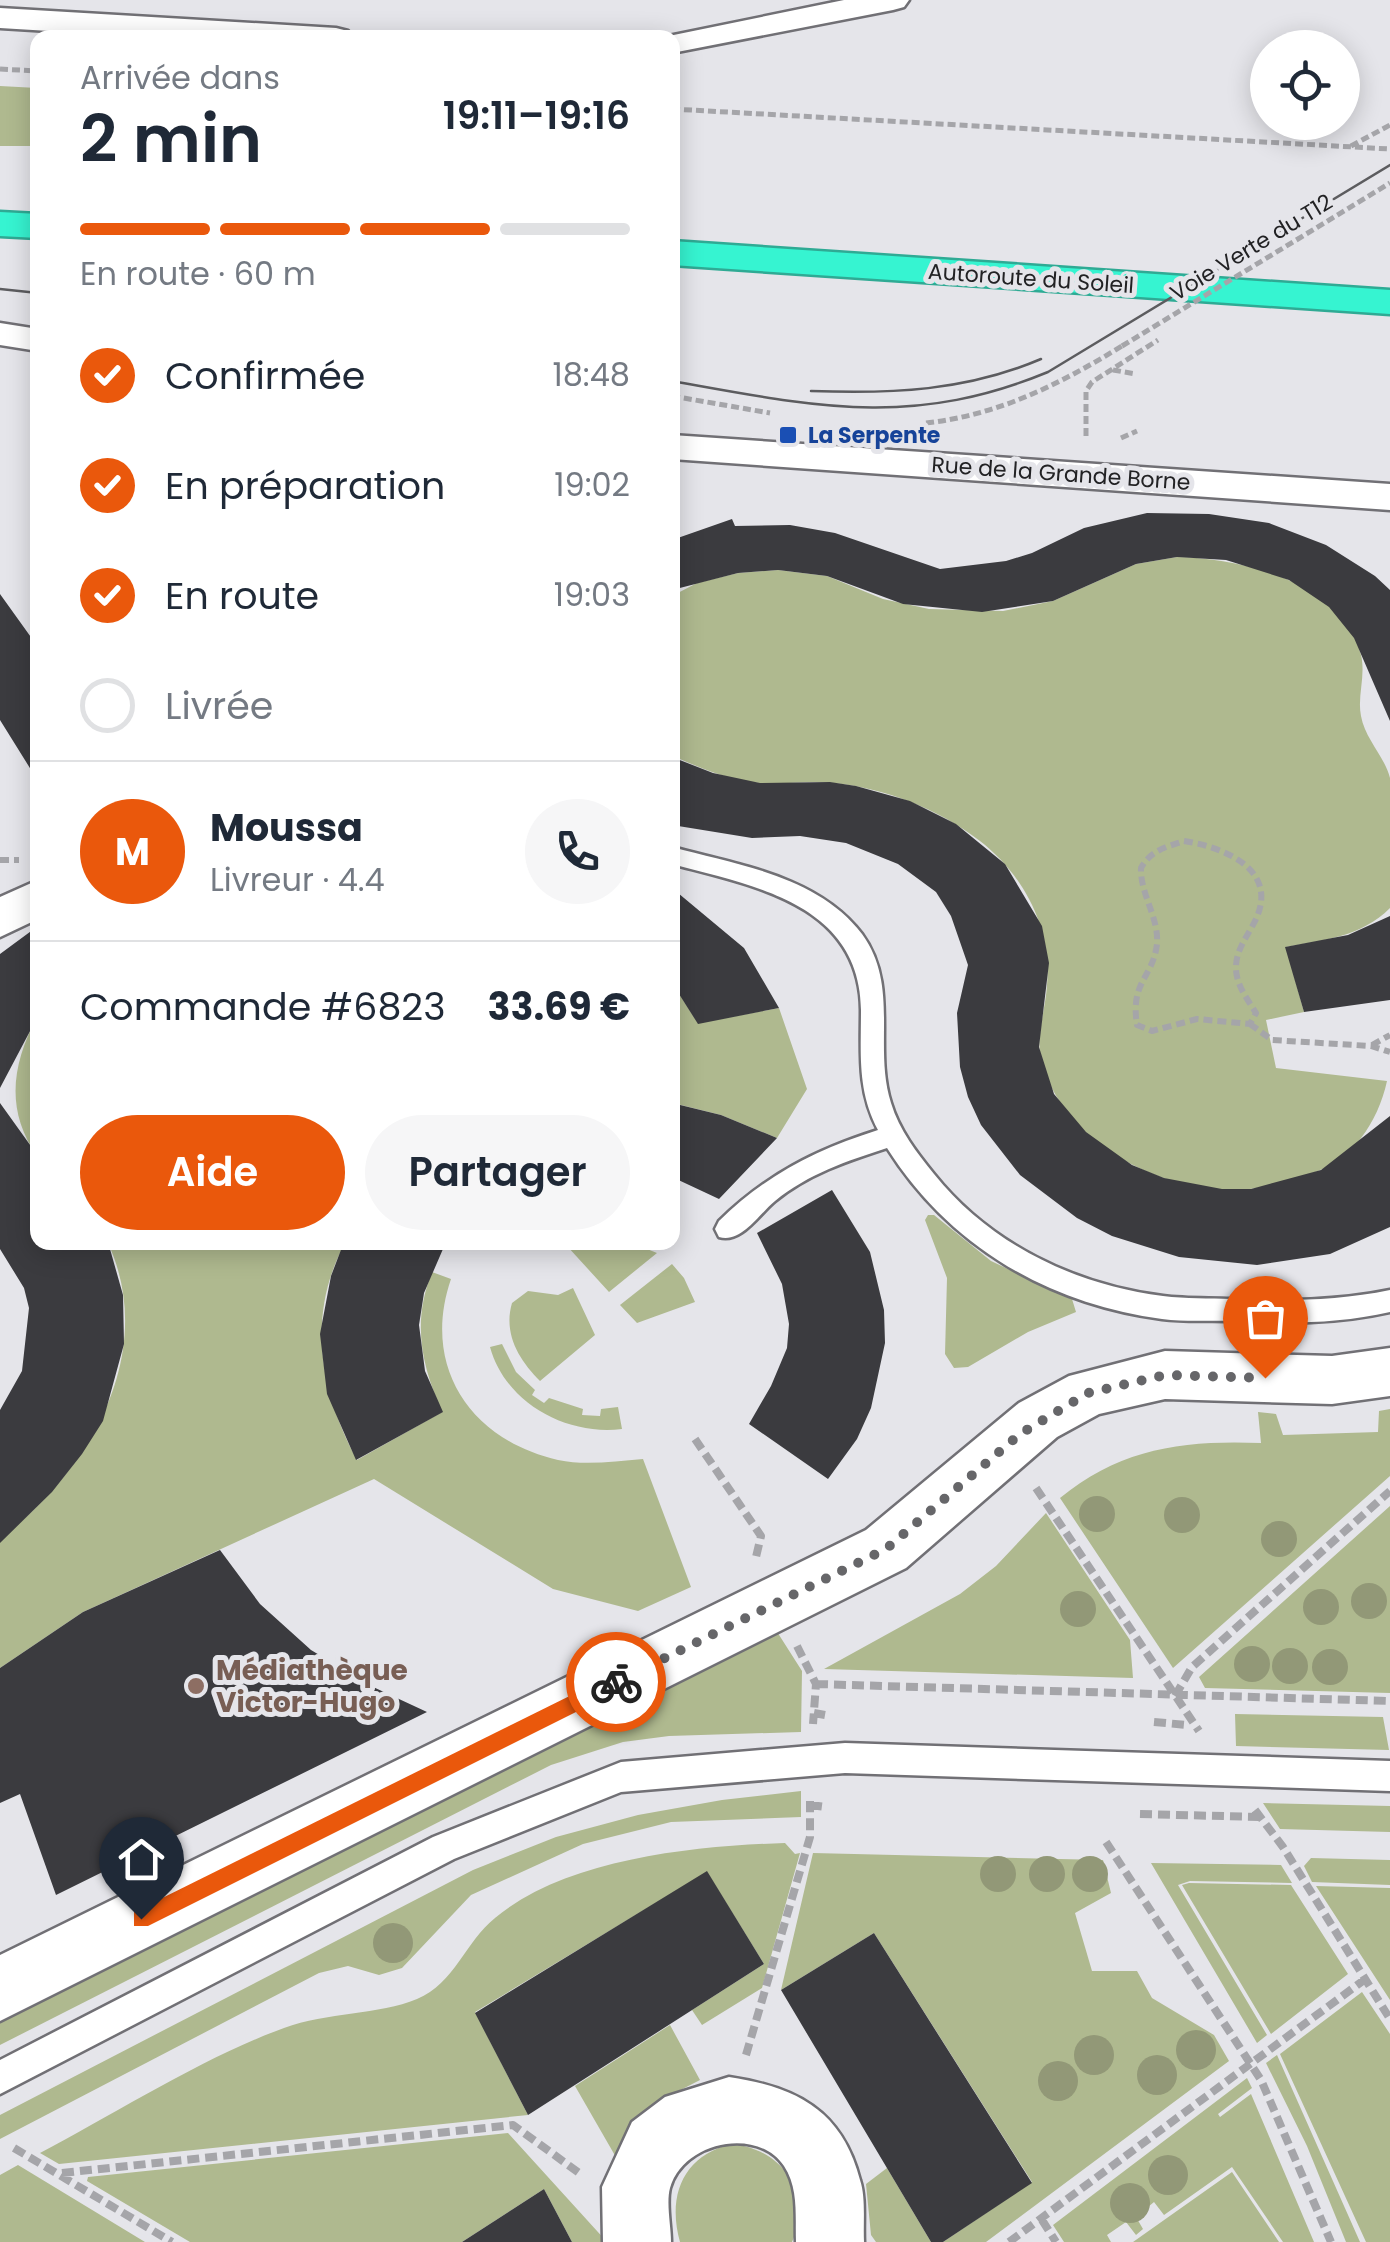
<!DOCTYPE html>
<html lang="fr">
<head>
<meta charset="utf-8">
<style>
  body { margin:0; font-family:Poppins,sans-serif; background:#f6f6f7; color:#1f2937; height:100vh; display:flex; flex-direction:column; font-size:38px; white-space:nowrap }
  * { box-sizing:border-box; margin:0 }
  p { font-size:32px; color:#747a83 }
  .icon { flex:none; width:55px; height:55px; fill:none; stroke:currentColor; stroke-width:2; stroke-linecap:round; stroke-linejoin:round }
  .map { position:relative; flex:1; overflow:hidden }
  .side { position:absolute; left:30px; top:30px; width:650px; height:1220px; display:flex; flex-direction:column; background:#fff; border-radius:20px; box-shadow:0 5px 25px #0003 }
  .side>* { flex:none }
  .tools { position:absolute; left:1250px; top:30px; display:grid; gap:20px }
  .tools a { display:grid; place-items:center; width:110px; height:110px; border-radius:50%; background:#fff; box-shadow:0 5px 25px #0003; font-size:50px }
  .pin { position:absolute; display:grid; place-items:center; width:85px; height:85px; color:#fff; margin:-102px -42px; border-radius:50% 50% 50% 0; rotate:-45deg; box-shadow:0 0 10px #0007 }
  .pin .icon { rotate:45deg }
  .courier { position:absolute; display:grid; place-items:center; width:100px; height:100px; margin:-50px; border:8px solid #ea580c; border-radius:50%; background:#fff; color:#222; box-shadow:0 2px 12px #0007 }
  .overview em { font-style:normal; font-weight:600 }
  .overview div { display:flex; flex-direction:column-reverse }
  .overview { display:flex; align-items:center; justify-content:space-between; height:170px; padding:0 50px }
  h1 { font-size:65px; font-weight:600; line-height:75px }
  .bar { display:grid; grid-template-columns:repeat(4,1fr); gap:15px 10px; align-content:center; height:120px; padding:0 50px }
  .bar i { height:12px; border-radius:8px; background:#e0e1e3 }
  .bar .on { background:#ea580c }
  .bar p { grid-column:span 4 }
  .line { display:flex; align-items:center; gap:25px; padding:0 50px; border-top:2px solid #e0e1e3 }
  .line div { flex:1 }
  .round { display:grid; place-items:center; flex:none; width:105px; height:105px; border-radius:52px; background:#f6f6f7 }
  ol { padding:0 50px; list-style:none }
  li { display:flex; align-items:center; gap:30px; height:110px }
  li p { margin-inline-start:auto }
  li .icon { padding:10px; border-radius:50%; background:#ea580c; color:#fff; stroke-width:4 }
  li:last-child { color:#747a83 }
  li i { width:55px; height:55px; border:5px solid #e0e1e3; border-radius:50% }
  .button { display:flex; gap:20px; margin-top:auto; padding:20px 50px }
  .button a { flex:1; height:115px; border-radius:60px; background:#ea580c; color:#fff; font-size:40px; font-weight:600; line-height:115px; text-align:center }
  .button a+a { background:#f6f6f7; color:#1f2937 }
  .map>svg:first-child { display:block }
  .green { fill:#afb98f }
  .building { fill:#3b3b3f }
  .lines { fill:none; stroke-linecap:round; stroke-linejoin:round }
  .lane-casing { stroke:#717075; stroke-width:5 }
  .street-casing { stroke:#717075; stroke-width:5 }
  .highway-casing { stroke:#2faa94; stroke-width:5 }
  .path-far2 { stroke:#a5a5a9; stroke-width:5; stroke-dasharray:8 4; stroke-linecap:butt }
  .path-far1 { stroke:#a5a5a9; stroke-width:6; stroke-dasharray:9 5; stroke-linecap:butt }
  .path { stroke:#a5a5a9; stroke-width:8; stroke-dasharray:12 6; stroke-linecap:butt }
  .lane { fill:#fff; fill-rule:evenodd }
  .street { fill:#fff; fill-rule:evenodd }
  .highway { fill:#36f4d1; fill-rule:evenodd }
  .tram { stroke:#5c5c5f; stroke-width:2.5 }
  .path-bridge { stroke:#a5a5a9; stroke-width:5; stroke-dasharray:8 4; stroke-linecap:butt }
  .tree { fill:#929877 }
  .route { fill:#ea580c }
  .done { stroke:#666669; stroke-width:10; stroke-dasharray:0 18 }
  .transit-dot { fill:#1a4fb4; stroke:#e5e5ea; stroke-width:4 }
  .education-dot { fill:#8d6e63; stroke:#e5e5ea; stroke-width:4 }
  .labels { text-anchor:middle; stroke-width:10; stroke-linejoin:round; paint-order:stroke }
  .far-street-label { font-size:22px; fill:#222224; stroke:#e5e5ea }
  .far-transit-label { font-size:22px; font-weight:bold; fill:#164399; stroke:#e5e5ea; text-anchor:start }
  .education-label { font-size:28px; font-weight:bold; fill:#785e54; stroke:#e5e5ea; text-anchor:start }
</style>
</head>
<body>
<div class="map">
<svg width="1390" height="2242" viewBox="0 0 1390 2242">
  <rect width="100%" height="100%" fill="#e5e5ea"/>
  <path class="green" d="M0,86L37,88V146H0Z
    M1177,557C1241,558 1343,582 1361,655C1366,676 1357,696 1361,716C1365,739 1385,757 1390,778C1390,789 1390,805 1390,816C1390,847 1390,878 1390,908C1361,937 1324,940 1286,947L1304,1012L1266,1020L1276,1068L1387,1081C1378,1122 1352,1162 1309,1174C1290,1179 1269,1187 1250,1189C1166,1198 1055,1141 1040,1052C1037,1033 1046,1006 1047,985C1052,929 1024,875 980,841C937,808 887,789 834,783C809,780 784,785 759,783C728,780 700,768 673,756L672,596L697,583L738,573L778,570L827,576L883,599L929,609L1003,611L1053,601L1136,564Z
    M672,983L698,1023L779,1008L807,1089L777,1138L721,1115L673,1103Z
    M37,1017V1156C5,1110 12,1064 37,1017Z
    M928,1215H934L991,1261L1072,1299L1076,1312L1028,1332L968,1367L954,1368L945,1354L947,1278L925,1220Z
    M108,1243H345C306,1315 320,1391 357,1460L442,1412C421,1364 412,1322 432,1272L451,1279C421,1366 470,1440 558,1460C586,1466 615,1461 643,1459L691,1587L638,1611L553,1589L374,1479L83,1612L0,1668V1539C88,1472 159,1354 108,1243Z
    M578,1243H632L657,1253L609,1292L567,1246Z
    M672,1264L684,1278L695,1302L637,1323L620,1305Z
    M573,1288L595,1335L540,1381C519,1360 503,1334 512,1303L528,1291L558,1295Z
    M502,1344L516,1372L535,1390L532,1395L544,1403L549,1398L583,1409L582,1415L600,1416L601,1409L618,1407L622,1429C565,1436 505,1402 490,1347Z
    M1390,1409V1476L1173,1668L1060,1498C1121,1448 1184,1440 1261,1443L1258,1412L1276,1414L1283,1435L1378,1432L1379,1411Z
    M1390,1506V1693L1205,1688L1199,1677Z
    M1046,1513L1130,1640L1133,1678L824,1669L960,1594L996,1566Z
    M774,1627L802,1671L801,1732L669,1736L623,1742L551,1765L0,2045V2017Z
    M1235,1714L1383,1717L1389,1750L1236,1746Z
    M801,1791V1817L671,1822L583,1844L471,1895L402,1968L379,1975L348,1966L319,1973L0,2139V2115L473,1870L556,1837L638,1815L722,1800Z
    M1263,1803L1390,1806V1832L1280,1829Z
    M785,1843L795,1854L800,1853L762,1988L702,2025L692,2010L764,1964L707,1872L475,2012L528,2115L59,2164L40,2153C116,2113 204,2057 284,2028C327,2012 379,2015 417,1999C455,1983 465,1942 495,1918C567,1858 696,1846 785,1843Z
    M813,1853L1103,1860L1111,1893L1075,1913L1092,1971H1137L1152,1998L1214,2035L1229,2061L986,2242H943L1032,2182L874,1933L781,1990Z
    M1311,1858L1390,1860V1885L1312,1882L1304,1866Z
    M1151,1863L1281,1865L1292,1883L1190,1881L1178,1885L1267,2035L1257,2043Z
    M1189,1883L1291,1885L1348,1974L1271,2034L1182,1885Z
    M1316,1886L1390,1888V2000Z
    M1362,1992L1390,2034V2242H1366L1280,2054Z
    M670,2025L700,2080L661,2100L617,2159L575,2086Z
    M1277,2055L1360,2242H1346L1307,2146L1266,2063Z
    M1247,2078L1252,2088L1218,2114L1220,2117L1251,2094L1314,2242H1283L1232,2167L1164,2215L1154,2202L1136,2217L1143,2229L1136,2235L1126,2222L1107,2235L1111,2242H1064L1053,2225Z
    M508,2133L607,2242H572L544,2189L462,2242H190L87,2181L88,2177Z
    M732,2144C782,2149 814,2193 792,2242H680C667,2196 683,2155 732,2144Z
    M18,2165L145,2242H0V2175Z
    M887,2168L931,2242H876L871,2235L866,2184Z
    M1232,2172L1279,2242H1133Z"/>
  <path class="building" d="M1147,513L1209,514L1269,523L1326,545L1375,576L1390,590V721L1354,638L1329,607L1289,580L1226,560L1177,557L1136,564L1053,601L982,612L903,604L827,576L778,570L738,573L672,590V540L732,519L735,526L790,525L835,533L940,569L1006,561L1032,553L1084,528Z
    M0,594L38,647V781L0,720Z
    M672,757L713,773L760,783L830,782L856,786L910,801L956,824L1005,864L1042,926L1049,963L1039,1047L1054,1094L1086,1132L1132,1165L1164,1178L1222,1189H1251L1321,1170L1390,1116V1227L1330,1254L1257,1265L1179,1257L1112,1236L1077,1218L1020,1175L981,1125L968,1097L960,1067L957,1013L968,965L951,916L936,892L898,864L846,843L800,836L752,838L672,825Z
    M672,888L744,948L779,1008L698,1024L672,983Z
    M1390,916V1000L1304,1012L1285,947L1348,935Z
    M38,926V1016L0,1088V954Z
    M0,1103L38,1156V1242H108L123,1295L124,1344L103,1421L82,1454L52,1492L0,1543V1410L22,1371L29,1308L24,1288L0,1249Z
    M672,1103L721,1115L777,1138L719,1199L672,1177Z
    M832,1190L870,1252L884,1310L885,1343L871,1408L857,1439L828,1479L749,1424L771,1386L787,1348L789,1324L782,1284L757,1233Z
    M344,1242H446L424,1293L419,1325L425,1371L443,1412L356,1460L327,1394L320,1334L331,1276Z
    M220,1550L260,1604L311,1650L371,1686L427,1712L56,1895L20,1794L0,1803V1668L83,1612Z
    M707,1871L764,1964L528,2115L475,2013Z
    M874,1933L1032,2183L943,2242H931L781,1990Z
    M544,2189L572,2242H462Z"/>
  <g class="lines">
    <g class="lane-casing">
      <path id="lane" d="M672,847C738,865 818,876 862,934C900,986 873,1047 891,1103C899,1130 917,1153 934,1174C990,1244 1075,1285 1163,1296C1186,1299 1209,1298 1231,1299C1285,1301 1337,1301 1390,1290V1312C1337,1324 1285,1324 1231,1321C1208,1320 1185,1322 1162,1319C1048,1304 949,1246 887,1148C847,1161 808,1174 775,1201C759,1214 741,1244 719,1237L715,1229L719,1221C766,1175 815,1150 878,1130C857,1091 861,1053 861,1010C860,904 754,886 672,864Z
        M845,1743L1390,1761V1791L845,1773L621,1792L454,1859L0,2094V2060L433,1837L621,1762Z"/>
    </g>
    <g class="street-casing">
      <path id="street" d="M844,0H909L904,7L893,10L672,53V38H659Z
        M0,8L336,28L348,31L352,38H164L0,28Z
        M0,323L38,329V351L0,345Z
        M672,435L1390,484V510L672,459Z
        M38,880V919L0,937V897Z
        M1390,1348V1396L1332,1404L1165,1399L1099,1414L1057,1437L906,1568L0,2021V1955L866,1530L1019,1403L1069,1376L1165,1351L1332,1356Z
        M729,2077C796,2087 842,2110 860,2180C866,2198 863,2222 864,2242H796C795,2216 799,2189 784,2166C757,2126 683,2142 670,2188C666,2203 671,2226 671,2242H603L602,2187L632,2122L665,2097Z"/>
    </g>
    <g class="highway-casing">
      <path id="highway" d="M0,212L38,214V238L0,236Z
        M672,241L1390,290V314L672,265Z"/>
    </g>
    <path class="path-far2" d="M0,69L38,71
      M672,109L1390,149
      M1351,146L1390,125
      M1113,370L1136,374
      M672,396L770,413
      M926,423C999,415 1060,384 1122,346
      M1086,436V391L1092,382L1158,340
      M1121,438L1137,431"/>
    <path class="path-far1" d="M1184,841C1223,847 1279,869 1256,919C1248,936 1235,950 1236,970C1237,986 1248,1000 1256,1013L1250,1024L1197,1019L1152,1031L1137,1025C1130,981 1153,978 1157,944C1159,917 1140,894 1141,868C1151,850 1166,847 1184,841Z
      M0,860H19
      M1250,1024L1272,1040L1371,1046L1390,1052
      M1372,1045L1390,1035"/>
    <path class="path" d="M695,1439L761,1536L756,1557
      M1036,1488L1199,1731
      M797,1646L816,1684L813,1724
      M816,1684L1390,1701
      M1175,1696L1192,1667L1390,1491
      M814,1713L825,1715
      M1154,1722L1187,1725
      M810,1805L825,1807
      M1255,1810L1283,1847L1390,2019
      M1140,1814L1259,1817
      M1106,1842L1261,2080L1331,2242
      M746,2055L810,1837V1801
      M14,2148L172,2242
      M62,2173L513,2125L582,2175
      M1042,2220L1056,2242
      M1009,2242L1364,1980"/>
    <use href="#lane" class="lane"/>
    <use href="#street" class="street"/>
    <use href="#highway" class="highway"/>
    <path class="tram" d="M0,289L38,293
      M672,381C813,406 910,429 1048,372L1390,165
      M811,391C892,394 966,391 1041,359"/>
    <path class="path-bridge" d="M1122,346L1390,183"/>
  </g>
  <g class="tree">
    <circle cx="1097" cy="1514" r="18"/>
    <circle cx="1182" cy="1515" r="18"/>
    <circle cx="1279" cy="1539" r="18"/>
    <circle cx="1369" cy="1601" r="18"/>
    <circle cx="1321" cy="1607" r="18"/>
    <circle cx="1078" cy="1609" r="18"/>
    <circle cx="1252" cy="1664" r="18"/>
    <circle cx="1290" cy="1666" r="18"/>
    <circle cx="1330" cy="1667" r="18"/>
    <circle cx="998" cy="1874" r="18"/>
    <circle cx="1047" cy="1874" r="18"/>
    <circle cx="1090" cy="1874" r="18"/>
    <circle cx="393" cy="1943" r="20"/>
    <circle cx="1196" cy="2050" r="20"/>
    <circle cx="1094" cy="2055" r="20"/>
    <circle cx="1157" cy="2075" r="20"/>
    <circle cx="1058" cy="2081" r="20"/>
    <circle cx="1168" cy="2175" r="20"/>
    <circle cx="1130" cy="2203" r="20"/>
  </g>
  <path class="route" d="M616,1673L625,1682L622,1689L148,1926H134V1912Z"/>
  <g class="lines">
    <path class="done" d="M616,1682L886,1549L1020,1434L1088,1393L1165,1375L1265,1378"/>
  </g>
  <rect class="transit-dot" x="778" y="425" width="20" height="20" rx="5"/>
  <circle class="education-dot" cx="196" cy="1686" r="10"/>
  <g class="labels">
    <g class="far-street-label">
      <text transform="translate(1251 247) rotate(-31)" y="8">Voie Verte du T12</text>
      <text transform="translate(1031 278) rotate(4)" y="8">Autoroute du Soleil</text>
      <text transform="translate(1061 473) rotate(4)" y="8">Rue de la Grande Borne</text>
    </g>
    <g class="far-transit-label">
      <text x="808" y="443">La Serpente</text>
    </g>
    <g class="education-label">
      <text x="216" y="1680">Médiathèque<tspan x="216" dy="32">Victor-Hugo</tspan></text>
    </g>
  </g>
</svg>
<div class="tools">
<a><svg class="icon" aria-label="locate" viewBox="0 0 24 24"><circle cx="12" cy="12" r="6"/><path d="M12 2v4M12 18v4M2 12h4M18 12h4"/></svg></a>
</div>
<div class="pin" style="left:1265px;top:1378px;background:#ea580c"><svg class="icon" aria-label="bag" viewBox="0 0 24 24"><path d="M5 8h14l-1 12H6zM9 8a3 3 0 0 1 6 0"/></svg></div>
<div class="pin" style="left:141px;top:1919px;background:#1f2937"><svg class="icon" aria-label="home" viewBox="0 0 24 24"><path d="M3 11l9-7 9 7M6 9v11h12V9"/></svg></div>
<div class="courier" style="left:616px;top:1682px"><svg class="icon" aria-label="bike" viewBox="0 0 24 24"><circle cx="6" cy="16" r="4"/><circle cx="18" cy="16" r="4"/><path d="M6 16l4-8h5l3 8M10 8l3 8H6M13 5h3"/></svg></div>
<section class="side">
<div class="overview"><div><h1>2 min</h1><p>Arrivée dans</p></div><em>19:11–19:16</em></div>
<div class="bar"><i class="on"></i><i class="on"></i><i class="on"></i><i></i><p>En route · 60 m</p></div>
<ol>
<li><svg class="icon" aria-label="check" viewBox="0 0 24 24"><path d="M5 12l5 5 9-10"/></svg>Confirmée<p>18:48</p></li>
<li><svg class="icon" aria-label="check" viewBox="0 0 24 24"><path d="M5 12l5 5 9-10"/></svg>En préparation<p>19:02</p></li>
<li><svg class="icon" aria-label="check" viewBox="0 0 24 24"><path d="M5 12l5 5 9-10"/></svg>En route<p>19:03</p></li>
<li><i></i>Livrée</li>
</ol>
<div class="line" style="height:180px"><b class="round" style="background:#ea580c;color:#fff">M</b><div><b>Moussa</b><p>Livreur · 4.4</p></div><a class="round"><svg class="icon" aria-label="phone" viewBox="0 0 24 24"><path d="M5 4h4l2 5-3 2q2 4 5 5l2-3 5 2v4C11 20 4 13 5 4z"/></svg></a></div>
<div class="line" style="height:130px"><div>Commande #6823</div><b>33.69 €</b></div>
<div class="button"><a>Aide</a><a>Partager</a></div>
</section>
</div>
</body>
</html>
